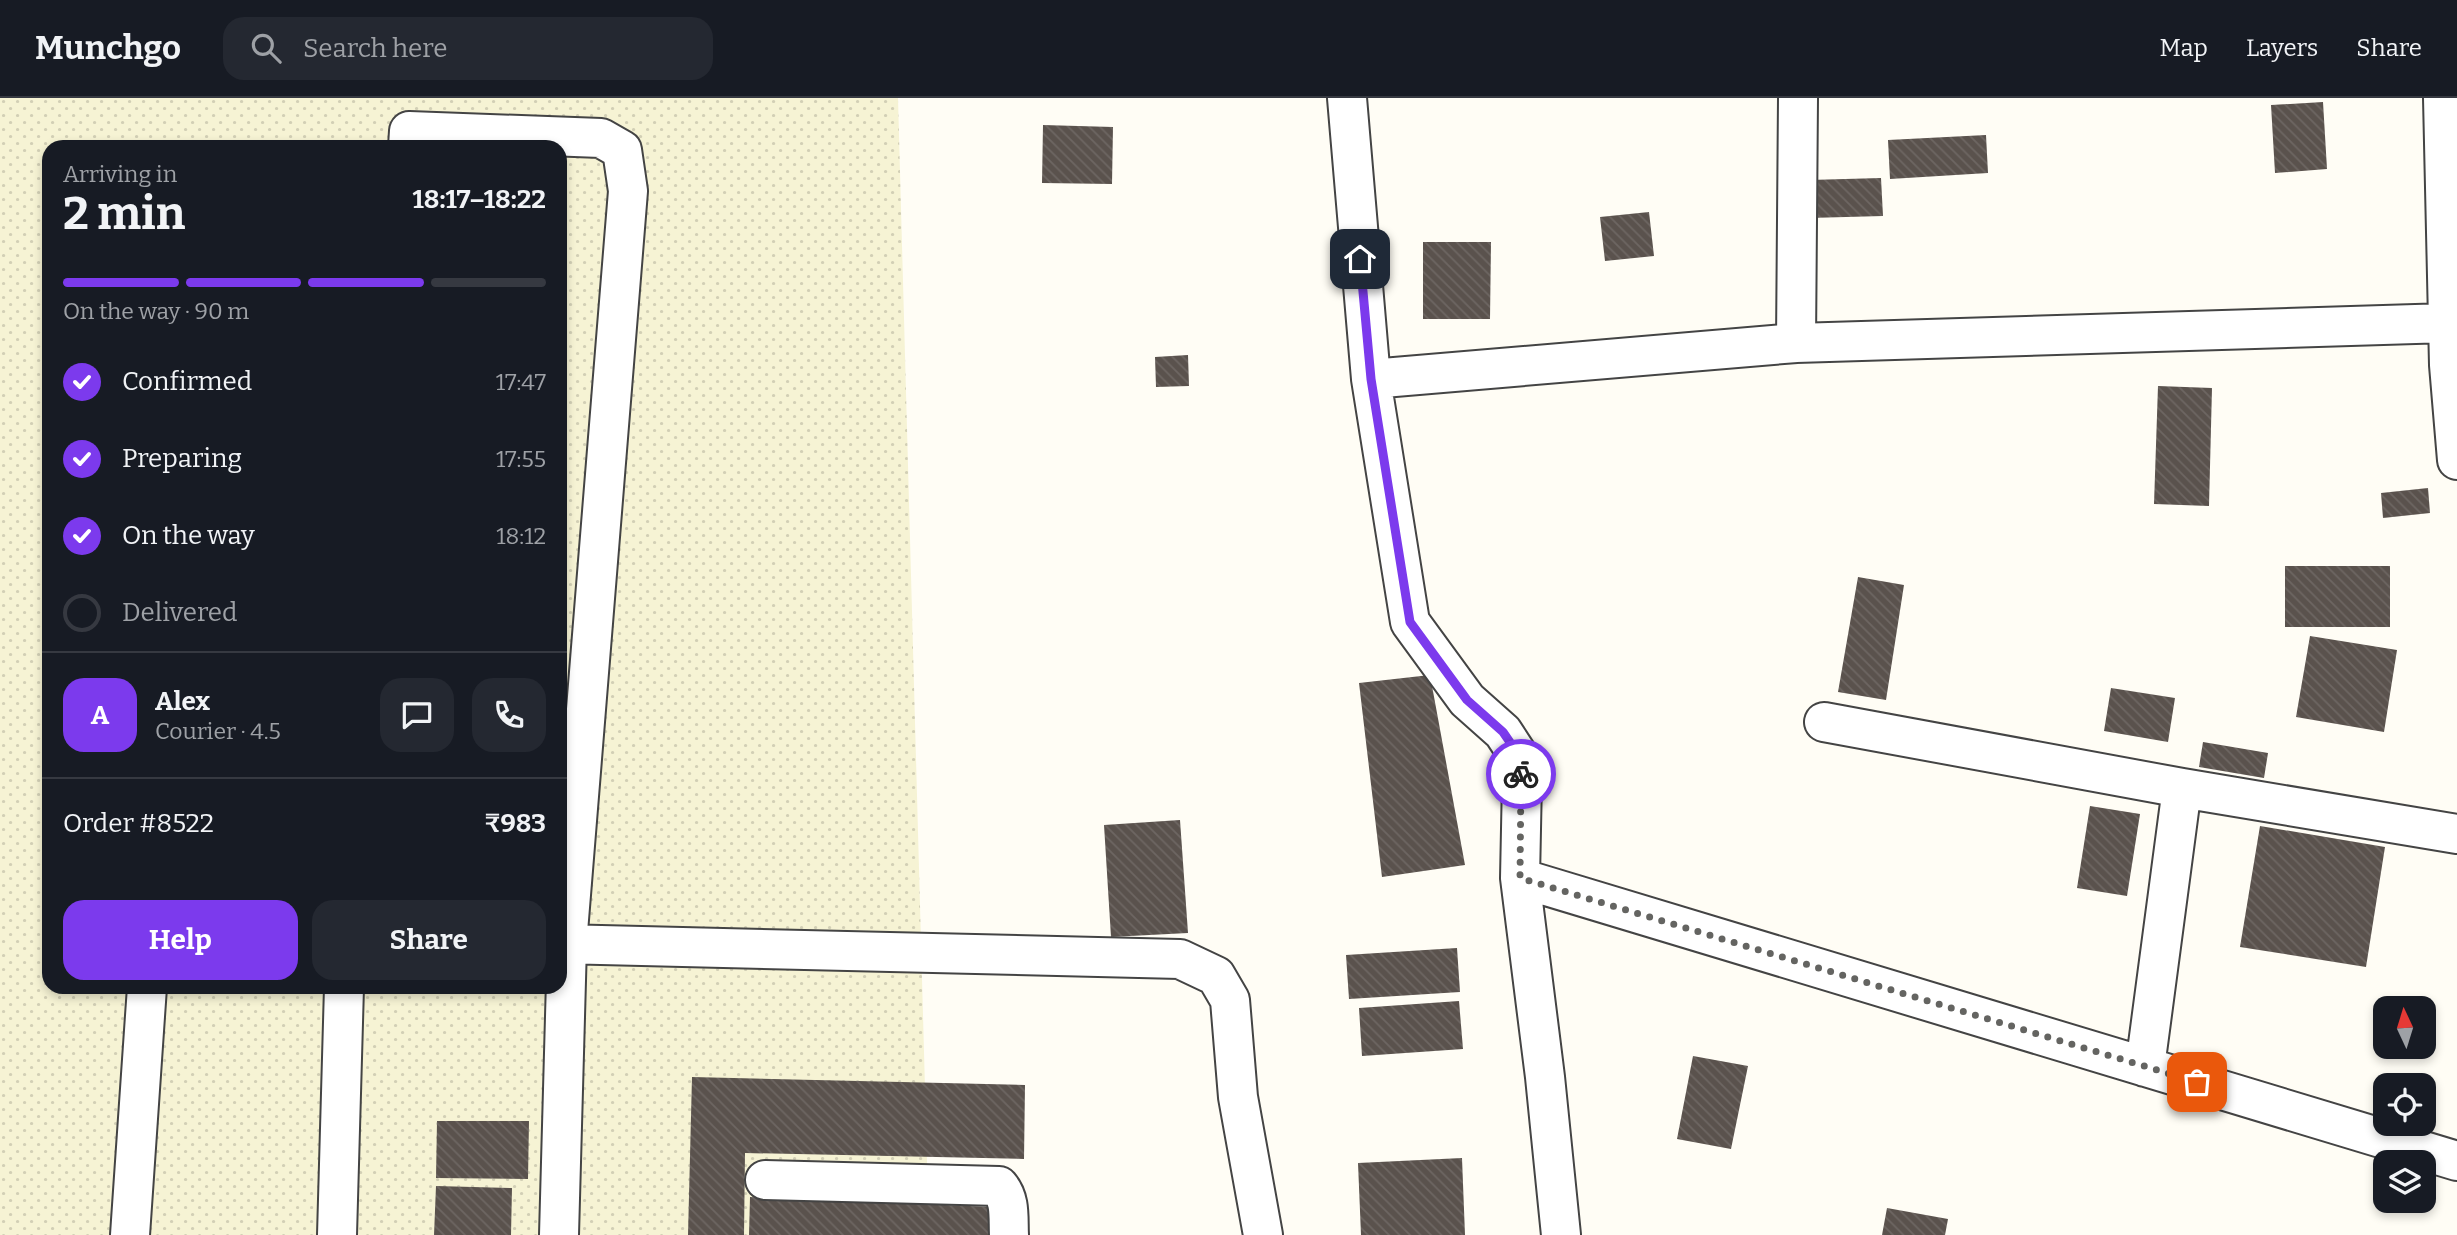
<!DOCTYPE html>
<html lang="en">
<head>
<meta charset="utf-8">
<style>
  body { margin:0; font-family:Bitter,serif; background:#242831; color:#f1f3f6; height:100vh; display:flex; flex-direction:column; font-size:26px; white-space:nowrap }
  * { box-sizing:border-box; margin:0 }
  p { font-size:23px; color:#9ea1a6 }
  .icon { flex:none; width:38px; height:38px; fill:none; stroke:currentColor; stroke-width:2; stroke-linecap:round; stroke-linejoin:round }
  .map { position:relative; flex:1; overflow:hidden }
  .drawer { position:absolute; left:42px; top:42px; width:525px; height:854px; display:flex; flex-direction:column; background:#171b24; border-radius:21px; box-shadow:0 4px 10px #0003 }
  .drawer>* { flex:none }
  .needle { width:46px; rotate:356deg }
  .controls { position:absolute; left:2373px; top:898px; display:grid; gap:14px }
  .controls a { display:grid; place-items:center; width:63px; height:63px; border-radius:14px; background:#171b24; box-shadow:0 4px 10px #0003; font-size:35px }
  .pin { position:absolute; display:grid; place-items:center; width:60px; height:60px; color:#fff; margin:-30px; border-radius:14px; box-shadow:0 4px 10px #0006 }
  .courier { position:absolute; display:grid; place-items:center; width:70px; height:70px; margin:-35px; border:5px solid #7c3aed; border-radius:50%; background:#fff; color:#222; box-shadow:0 2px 9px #0007 }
  .overview em { font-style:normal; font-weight:700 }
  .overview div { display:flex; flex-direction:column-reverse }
  .overview { display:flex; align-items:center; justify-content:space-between; height:119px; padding:0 21px }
  h1 { font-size:46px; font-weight:700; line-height:52px }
  .bar { display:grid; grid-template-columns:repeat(4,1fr); gap:10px 7px; align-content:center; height:84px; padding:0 21px }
  .bar i { height:9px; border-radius:5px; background:#363941 }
  .bar .active { background:#7c3aed }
  .bar p { grid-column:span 4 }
  .line { display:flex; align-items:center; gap:18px; padding:0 21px; border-top:2px solid #363941 }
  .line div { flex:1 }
  .round { display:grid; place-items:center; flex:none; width:74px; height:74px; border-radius:21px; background:#242831 }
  ol { padding:0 21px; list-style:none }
  li { display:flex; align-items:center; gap:21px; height:77px }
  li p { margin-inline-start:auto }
  li .icon { padding:7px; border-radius:50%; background:#7c3aed; color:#fff; stroke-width:4 }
  li:last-child { color:#9ea1a6 }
  li i { width:38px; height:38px; border:4px solid #363941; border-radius:50% }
  .action { display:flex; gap:14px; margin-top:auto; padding:14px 21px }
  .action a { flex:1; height:80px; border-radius:21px; background:#7c3aed; color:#fff; font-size:28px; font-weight:700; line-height:80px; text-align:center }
  .action a+a { background:#242831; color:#f1f3f6 }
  header { display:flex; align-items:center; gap:42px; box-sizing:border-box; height:98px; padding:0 35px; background:#171b24; border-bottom:2px solid #363941 }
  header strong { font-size:33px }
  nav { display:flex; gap:38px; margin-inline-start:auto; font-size:24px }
  .search { width:490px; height:63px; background:#242831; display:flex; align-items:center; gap:18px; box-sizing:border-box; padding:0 24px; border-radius:21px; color:#9ea1a6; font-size:26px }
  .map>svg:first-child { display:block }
  .farmland { fill:url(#farmland-dots); fill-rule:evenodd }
  .building { fill:url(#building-back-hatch) }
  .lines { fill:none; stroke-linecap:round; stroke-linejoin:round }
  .minor-casing { stroke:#444; stroke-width:42 }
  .minor { stroke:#fff; stroke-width:38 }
  .done { stroke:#646461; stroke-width:7; stroke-dasharray:0 12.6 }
  .route { stroke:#7c3aed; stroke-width:9 }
</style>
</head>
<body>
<header>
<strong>Munchgo</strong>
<div class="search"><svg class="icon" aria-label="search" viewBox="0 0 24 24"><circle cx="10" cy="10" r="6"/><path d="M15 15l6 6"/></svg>Search here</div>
<nav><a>Map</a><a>Layers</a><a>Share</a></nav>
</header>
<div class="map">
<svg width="2457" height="1137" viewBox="0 0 2457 1137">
  <defs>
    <pattern id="farmland-dots" width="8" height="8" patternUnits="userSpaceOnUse" patternTransform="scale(1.75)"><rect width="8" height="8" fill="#f6f3d4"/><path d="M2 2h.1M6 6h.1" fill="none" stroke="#d2cfb5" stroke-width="1.8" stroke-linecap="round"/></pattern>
    <pattern id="building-back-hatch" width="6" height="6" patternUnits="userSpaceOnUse" patternTransform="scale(1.75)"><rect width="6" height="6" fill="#5a524d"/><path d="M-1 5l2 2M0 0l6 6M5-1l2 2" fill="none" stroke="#6d6662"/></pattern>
  </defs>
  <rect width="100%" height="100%" fill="#fffdf5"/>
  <path class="farmland" d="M0,0H898L929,1137H0ZM49,49H560V889H49Z"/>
  <path class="building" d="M2323,4L2327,71L2275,75L2271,7Z
    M1043,27L1113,29L1112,86L1042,85Z
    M1986,37L1988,75L1890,81L1888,42Z
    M1881,80L1883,118L1809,120V82Z
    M1649,114L1654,158L1605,163L1600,119Z
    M1423,144H1491L1490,221H1423Z
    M1188,257L1189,288L1156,289L1155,259Z
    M2158,288L2212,290L2209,408L2154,406Z
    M2428,390L2430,415L2383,420L2381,395Z
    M2285,468H2390V529H2285Z
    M1858,479L1904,487L1886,602L1838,594Z
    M2310,538L2397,552L2384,634L2296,619Z
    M1430,577L1465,767L1382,779L1359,585Z
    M2111,590L2175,600L2168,644L2104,633Z
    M2203,644L2268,655L2264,680L2199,669Z
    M2090,708L2140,716L2127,798L2077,790Z
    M1180,722L1188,835L1111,839L1104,727Z
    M2260,728L2385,749L2366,869L2240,849Z
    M1457,850L1460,894L1349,901L1346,857Z
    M1459,903L1463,951L1362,958L1359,910Z
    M1693,958L1748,968L1731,1051L1677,1041Z
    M692,979L1025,987L1024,1061L745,1055L744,1137H688Z
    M437,1023H529L528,1081L436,1080Z
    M1462,1060L1465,1137H1361L1358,1065Z
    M436,1088L512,1090L511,1137H434Z
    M750,1099L994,1109L993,1137H749Z
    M1887,1110L1948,1121L1945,1137H1882Z"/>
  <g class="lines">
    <g class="minor-casing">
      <path id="minor" d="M1347,0L1371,281L1796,245L2448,225
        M2443,0L2449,267L2457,362
        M408,49L409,33L601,40L622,52L628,93L567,846L559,1137
        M1796,245L1798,0
        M1371,281L1410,524L1467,602L1503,634L1516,654L1522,682L1520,780L1545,979L1561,1137
        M1824,624L2182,690L2457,736
        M1520,780L2457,1063
        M560,846L1180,861L1216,878L1230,902L1238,999L1263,1137
        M2145,969L2182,690
        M765,1082L999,1088C1011,1102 1008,1120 1009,1137
        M130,1137L147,889
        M337,1137L344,889"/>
    </g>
    <use href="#minor" class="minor"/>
  </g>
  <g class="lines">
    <path class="done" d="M1521,676L1520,780L2197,984"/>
    <path class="route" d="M1360,161L1371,281L1410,524L1467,602L1503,634L1516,653L1521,676"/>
  </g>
</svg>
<div class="controls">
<a><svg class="needle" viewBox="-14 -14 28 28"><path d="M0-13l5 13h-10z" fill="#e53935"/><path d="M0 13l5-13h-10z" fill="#9ea1a6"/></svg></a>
<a><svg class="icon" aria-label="locate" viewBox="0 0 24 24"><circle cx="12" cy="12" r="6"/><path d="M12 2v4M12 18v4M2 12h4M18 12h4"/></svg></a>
<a><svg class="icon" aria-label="layers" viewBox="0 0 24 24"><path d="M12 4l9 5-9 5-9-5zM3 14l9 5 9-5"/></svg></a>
</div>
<div class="pin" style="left:2197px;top:984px;background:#ea580c"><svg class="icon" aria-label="bag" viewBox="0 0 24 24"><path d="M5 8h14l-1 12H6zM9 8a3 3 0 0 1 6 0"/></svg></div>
<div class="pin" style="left:1360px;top:161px;background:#1f2937"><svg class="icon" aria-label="home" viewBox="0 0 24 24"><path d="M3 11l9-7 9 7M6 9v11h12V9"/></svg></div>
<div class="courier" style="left:1521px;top:676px"><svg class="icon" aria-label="bike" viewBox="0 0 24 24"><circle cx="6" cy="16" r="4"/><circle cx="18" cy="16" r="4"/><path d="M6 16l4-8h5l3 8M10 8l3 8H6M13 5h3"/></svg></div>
<section class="drawer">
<div class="overview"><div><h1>2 min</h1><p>Arriving in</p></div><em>18:17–18:22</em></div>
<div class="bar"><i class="active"></i><i class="active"></i><i class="active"></i><i></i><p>On the way · 90 m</p></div>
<ol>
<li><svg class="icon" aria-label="check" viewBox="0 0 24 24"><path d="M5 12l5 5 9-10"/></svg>Confirmed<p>17:47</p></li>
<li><svg class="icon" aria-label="check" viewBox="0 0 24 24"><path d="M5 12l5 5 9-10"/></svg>Preparing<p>17:55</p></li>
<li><svg class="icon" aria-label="check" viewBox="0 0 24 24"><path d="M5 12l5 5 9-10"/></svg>On the way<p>18:12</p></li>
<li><i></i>Delivered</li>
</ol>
<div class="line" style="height:126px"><b class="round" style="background:#7c3aed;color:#fff">A</b><div><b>Alex</b><p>Courier · 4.5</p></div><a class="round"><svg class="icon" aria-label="chat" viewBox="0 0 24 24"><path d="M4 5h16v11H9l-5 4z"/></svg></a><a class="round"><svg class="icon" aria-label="phone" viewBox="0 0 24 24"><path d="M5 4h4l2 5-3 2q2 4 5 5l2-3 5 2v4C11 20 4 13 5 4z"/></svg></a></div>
<div class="line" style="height:91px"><div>Order #8522</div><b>₹983</b></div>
<div class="action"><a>Help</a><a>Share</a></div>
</section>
</div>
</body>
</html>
